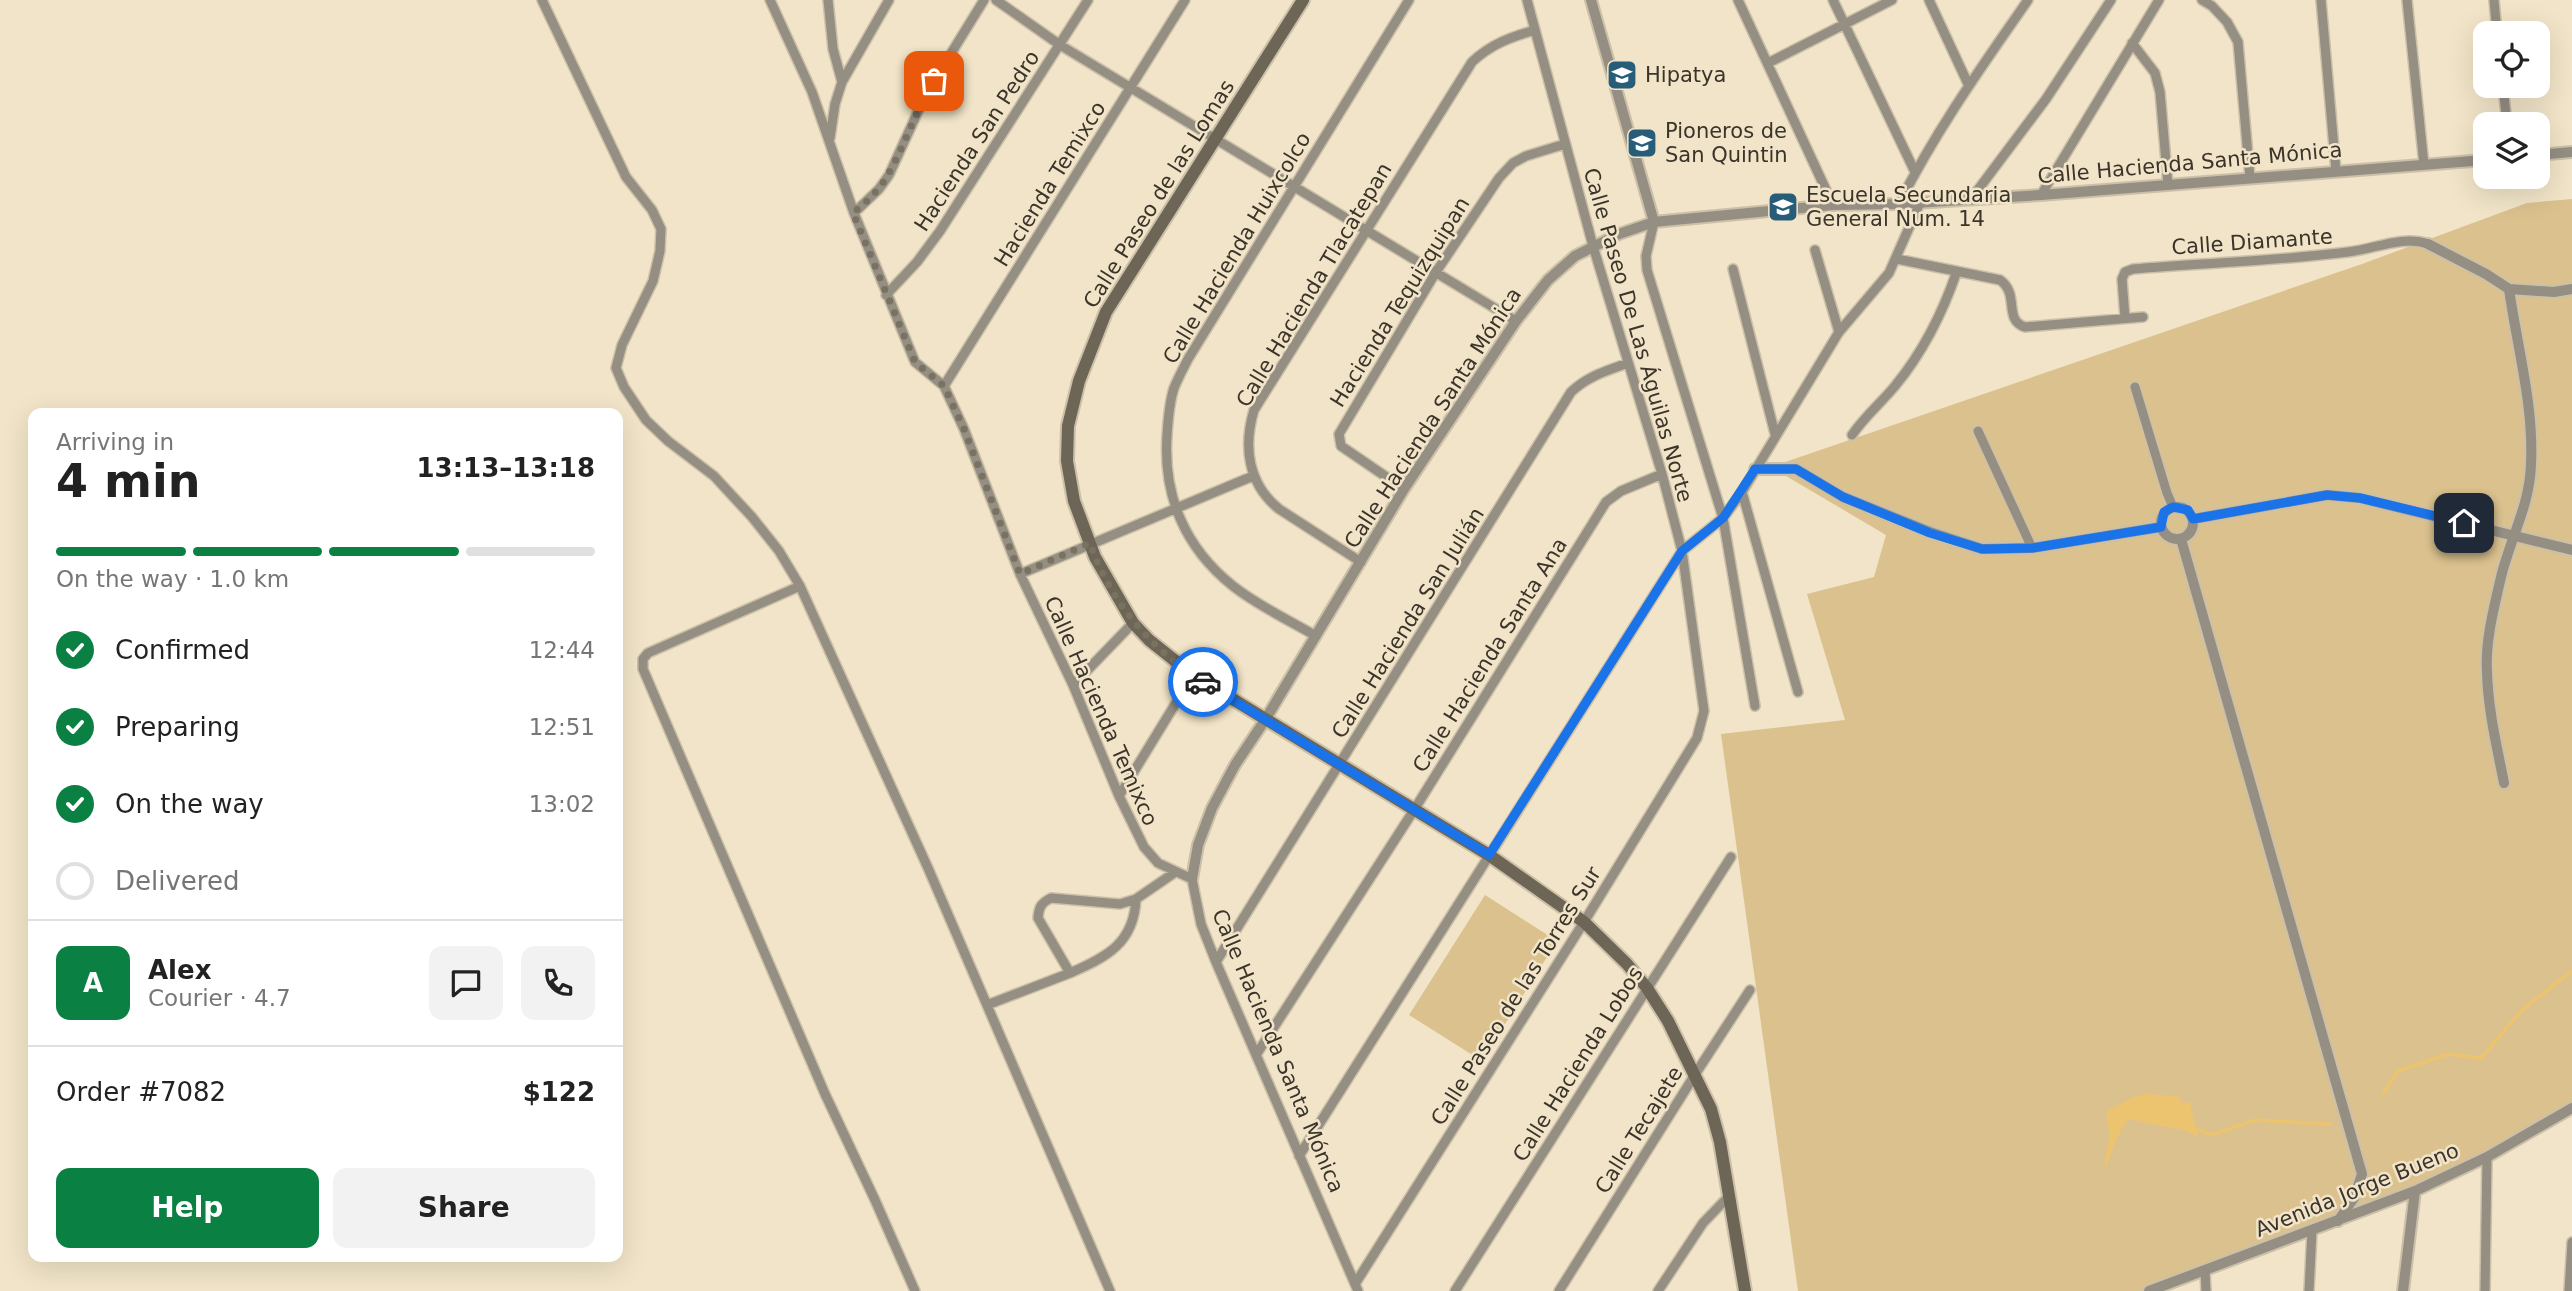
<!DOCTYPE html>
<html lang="en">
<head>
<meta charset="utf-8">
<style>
  body { margin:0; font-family:"DejaVu Sans",sans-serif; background:#f2f2f2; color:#222; height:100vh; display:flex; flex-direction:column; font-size:26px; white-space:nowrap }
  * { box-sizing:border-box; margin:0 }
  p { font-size:23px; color:#767676 }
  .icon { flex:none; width:38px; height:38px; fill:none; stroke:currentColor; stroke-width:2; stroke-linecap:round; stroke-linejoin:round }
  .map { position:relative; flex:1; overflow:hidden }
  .sheet { position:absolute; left:28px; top:408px; width:595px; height:854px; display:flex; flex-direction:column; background:#fff; border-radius:14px; box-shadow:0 7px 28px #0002 }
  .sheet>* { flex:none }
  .tools { position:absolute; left:2473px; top:21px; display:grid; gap:14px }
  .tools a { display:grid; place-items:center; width:77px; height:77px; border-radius:14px; background:#fff; box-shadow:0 7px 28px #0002; font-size:35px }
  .pin { position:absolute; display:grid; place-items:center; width:60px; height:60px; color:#fff; margin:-30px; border-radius:14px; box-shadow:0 4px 10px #0006 }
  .courier { position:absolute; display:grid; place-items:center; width:70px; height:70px; margin:-35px; border:5px solid #1a73e8; border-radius:50%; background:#fff; color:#222; box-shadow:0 2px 9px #0007 }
  .summary em { font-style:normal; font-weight:600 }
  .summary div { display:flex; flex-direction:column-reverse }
  .summary { display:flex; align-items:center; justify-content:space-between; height:119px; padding:0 28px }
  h1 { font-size:46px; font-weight:600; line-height:52px }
  .bar { display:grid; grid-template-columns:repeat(4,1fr); gap:10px 7px; align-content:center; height:84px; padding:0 28px }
  .bar i { height:9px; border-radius:5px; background:#e0e0e0 }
  .bar .current { background:#0b8043 }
  .bar p { grid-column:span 4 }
  .line { display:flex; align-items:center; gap:18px; padding:0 28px; border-top:2px solid #e0e0e0 }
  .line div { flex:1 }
  .round { display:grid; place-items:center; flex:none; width:74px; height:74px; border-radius:14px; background:#f2f2f2 }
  ol { padding:0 28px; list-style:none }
  li { display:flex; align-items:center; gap:21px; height:77px }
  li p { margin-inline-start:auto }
  li .icon { padding:7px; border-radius:50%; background:#0b8043; color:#fff; stroke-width:4 }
  li:last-child { color:#767676 }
  li i { width:38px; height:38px; border:4px solid #e0e0e0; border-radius:50% }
  .cta { display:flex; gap:14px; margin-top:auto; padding:14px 28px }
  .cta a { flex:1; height:80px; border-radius:14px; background:#0b8043; color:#fff; font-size:28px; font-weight:600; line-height:80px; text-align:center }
  .cta a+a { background:#f2f2f2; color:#222 }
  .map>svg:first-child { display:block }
  .green { fill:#dac18e }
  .water { fill:#ecc46f }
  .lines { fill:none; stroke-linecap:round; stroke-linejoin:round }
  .stream { stroke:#ecc46f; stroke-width:3.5 }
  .minor-casing { stroke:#ccc1a8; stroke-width:12 }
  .tertiary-casing { stroke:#ccc1a8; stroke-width:14 }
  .secondary-casing { stroke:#ccc1a8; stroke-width:16 }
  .minor { stroke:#948e83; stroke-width:9 }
  .tertiary { stroke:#948e83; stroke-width:10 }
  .secondary { stroke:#6d6555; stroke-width:12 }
  .done { stroke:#7a7261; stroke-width:7; stroke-dasharray:0 12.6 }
  .route { stroke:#1a73e8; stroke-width:9 }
  .labels { text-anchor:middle; stroke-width:5; stroke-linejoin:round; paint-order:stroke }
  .poi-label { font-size:21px; fill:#3a342a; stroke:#f1e4c8; text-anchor:start }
  .street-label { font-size:21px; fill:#3a342a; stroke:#f1e4c8 }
</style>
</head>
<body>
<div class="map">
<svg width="2572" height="1291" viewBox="0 0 2572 1291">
  <rect width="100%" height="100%" fill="#f1e4c8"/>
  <path class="green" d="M2572,199V1108L2487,1157L2166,1291H1798L1721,734L1845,720L1807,594L1874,577L1886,535L1771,467L2362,264L2527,203Z
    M1485,895L1557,941L1482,1061L1409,1015Z"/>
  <path class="water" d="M2146,1094L2174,1096H2178L2181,1102L2190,1103L2198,1138C2180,1125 2172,1129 2152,1124C2144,1123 2137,1120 2129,1119C2117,1132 2114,1149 2106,1164L2111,1142L2106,1112L2133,1097Z"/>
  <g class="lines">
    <path class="stream" d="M2383,1094L2398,1071L2448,1054L2481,1058L2522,1010L2572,971
      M2192,1127L2212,1135L2255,1120L2329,1124
      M2106,1164L2111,1139"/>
    <g class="minor-casing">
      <path id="minor" d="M542,0L626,177L652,210L661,229L660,251L653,281L622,345L616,368L624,387L646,420L668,441L714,476L752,517L779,551L800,586L928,868L1110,1291
        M770,0L812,92L854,213L915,362L944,386L964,429L1020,574L1073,685L1119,796L1144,847L1158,863L1192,879L1201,924L1216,962L1358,1291
        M828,0L833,49L842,82
        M996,0L1060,45L1516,321
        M1738,0L1833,205
        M1833,0L1915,172
        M1929,0L1969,86
        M2202,0L2212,6L2227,22L2238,42L2250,178
        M2321,0L2336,171
        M2407,0L2424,165
        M2494,0L2497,33
        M2132,43L2155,73L2160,92L2168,185
        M1768,63L1892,0
        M2503,86L2507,124
        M830,138L835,104L842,82L889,0
        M2041,195L2159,0
        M1971,199L2046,99L2111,0
        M1899,204C1935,132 1982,66 2028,0
        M854,213L879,189L889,175L926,94L984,0
        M1654,222L1646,256L1647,270L1723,518L1755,706
        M1815,250L1839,332
        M1897,259L2000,280C2020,294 2003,320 2025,327L2143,317
        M1733,269L1775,434
        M886,295L917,262L940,231L1088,0
        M2125,318L2122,279L2125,272L2133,269C2204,263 2277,261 2348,252C2375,249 2402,235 2428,244
        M944,386L1185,0
        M2135,387L2167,493L2173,507
        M1978,431L2032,548
        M1852,435C1865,416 1881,403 1895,386C1923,352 1943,312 1957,271
        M1404,489L1341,446L1339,434L1436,272L1499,178L1513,163L1526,156L1565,144
        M1742,492L1798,692
        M1361,562L1279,509C1248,484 1243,447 1254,410L1472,62C1491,44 1511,37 1535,30
        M1020,574L1253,476
        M800,586L648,653L643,659V669L825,1094L875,1200L915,1291
        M1316,636C1289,620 1258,606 1233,586C1185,548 1163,496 1167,436C1168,420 1169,403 1174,388C1178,378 1183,369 1188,359L1409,0
        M1073,685L1133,623
        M1119,796L1193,675
        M1216,962L1571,392C1588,376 1606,371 1628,363
        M1070,973C1107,957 1134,943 1136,899
        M987,1005L1070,973L1038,918C1039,907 1041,903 1051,898L1120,904L1136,899L1174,873
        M1256,1055L1414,810L1606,502L1621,491L1662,474
        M1299,1156L1682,551L1723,518L1742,492L1839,332L1889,273L1920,203
        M2205,1270L2206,1291
        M1355,1284L1584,922L1697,738L1704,711L1682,551L1662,474L1593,246L1527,0
        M1455,1291L1731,857
        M1559,1291L1696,1073L1750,990
        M1658,1291L1703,1223L1730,1195
        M2309,1291L2312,1231
        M2485,1291L2487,1157
        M2569,1291L2572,1242"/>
    </g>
    <g class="tertiary-casing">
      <path id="tertiary" d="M1591,0L1654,222
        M2538,155L2572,152
        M2428,244L2486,274L2509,289L2554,292L2572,289
        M1755,469H1796L1843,497L1930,532L1982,549L2032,548L2161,527
        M2161 523a16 16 0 1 1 32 0a16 16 0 1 1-32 0Z
        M2193,519L2327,495L2360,498L2572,550
        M2181,539L2362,1174L2354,1198L2338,1221
        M2504,783C2497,747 2488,710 2487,672C2485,641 2494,608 2501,577C2510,539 2530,505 2531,464C2534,406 2517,346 2509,289
        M1192,879L1198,845L1212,808L1235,765L1265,720L1404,489L1516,321L1548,280L1575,256L1619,234L1654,222L1674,220L1833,205L1899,204L2041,195L2485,160
        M2149,1291L2415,1191L2487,1157L2572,1108
        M2403,1291L2415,1191"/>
    </g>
    <g class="secondary-casing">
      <path id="secondary" d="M1303,0L1106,312L1079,381L1068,426L1067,461L1074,501L1095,557L1133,623L1149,640L1193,675L1489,855L1584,922L1627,964L1647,988L1668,1021L1711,1109L1720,1142L1745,1291"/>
    </g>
    <use href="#minor" class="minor"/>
    <use href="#tertiary" class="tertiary"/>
    <use href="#secondary" class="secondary"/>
  </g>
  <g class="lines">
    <path class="done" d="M934,81C915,111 905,146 887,176C879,191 866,202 853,213L915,362L944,386L964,429L1020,574L1090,543C1110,602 1151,649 1203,682"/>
    <path class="route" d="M1203,682L1489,855L1682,551L1723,518L1755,469H1796L1843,497L1930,533L1982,549L2032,548L2161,527L2164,512L2173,507L2188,510L2193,519L2327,495L2360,498L2464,523"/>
  </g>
  <defs>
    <g id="school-square" transform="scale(1.575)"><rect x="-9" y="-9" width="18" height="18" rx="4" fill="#285d79" stroke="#f1e4c8"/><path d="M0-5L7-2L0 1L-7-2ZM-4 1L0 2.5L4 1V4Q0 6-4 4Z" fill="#fff"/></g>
  </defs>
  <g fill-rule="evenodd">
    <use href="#school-square" x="1622" y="75"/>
    <use href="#school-square" x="1642" y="143"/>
    <use href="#school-square" x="1783" y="207"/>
  </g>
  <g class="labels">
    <g class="poi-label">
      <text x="1645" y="82">Hipatya</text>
      <text x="1665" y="138">Pioneros de<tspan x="1665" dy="24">San Quintin</tspan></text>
      <text x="1806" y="202">Escuela Secundaria<tspan x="1806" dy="24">General Num. 14</tspan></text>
    </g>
    <g class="street-label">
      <text transform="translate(977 141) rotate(-57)" y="7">Hacienda San Pedro</text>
      <text transform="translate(2190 163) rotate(-5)" y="7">Calle Hacienda Santa Mónica</text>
      <text transform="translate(1050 184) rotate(-58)" y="7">Hacienda Temixco</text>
      <text transform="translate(1159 194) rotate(-58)" y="7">Calle Paseo de las Lomas</text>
      <text transform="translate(2252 242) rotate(-4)" y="7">Calle Diamante</text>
      <text transform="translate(1237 248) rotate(-59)" y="7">Calle Hacienda Huixcolco</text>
      <text transform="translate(1314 285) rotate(-59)" y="7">Calle Hacienda Tlacatepan</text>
      <text transform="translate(1400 302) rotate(-58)" y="7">Hacienda Tequizquipan</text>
      <text transform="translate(1638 335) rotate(74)" y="7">Calle Paseo De Las Águilas Norte</text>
      <text transform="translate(1433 418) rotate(-57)" y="7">Calle Hacienda Santa Mónica</text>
      <text transform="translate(1408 623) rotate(-58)" y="7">Calle Hacienda San Julián</text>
      <text transform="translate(1490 655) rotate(-58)" y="7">Calle Hacienda Santa Ana</text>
      <text transform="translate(1101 711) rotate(66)" y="7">Calle Hacienda Temixco</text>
      <text transform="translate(1516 996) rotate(-58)" y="7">Calle Paseo de las Torres Sur</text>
      <text transform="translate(1278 1051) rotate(67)" y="7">Calle Hacienda Santa Mónica</text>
      <text transform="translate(1578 1064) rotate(-58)" y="7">Calle Hacienda Lobos</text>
      <text transform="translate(1639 1130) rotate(-58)" y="7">Calle Tecajete</text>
      <text transform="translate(2357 1190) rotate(-22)" y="7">Avenida Jorge Bueno</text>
    </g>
  </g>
</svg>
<div class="tools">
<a><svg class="icon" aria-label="locate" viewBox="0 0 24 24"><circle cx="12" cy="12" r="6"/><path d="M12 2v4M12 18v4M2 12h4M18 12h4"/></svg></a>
<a><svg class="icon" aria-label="layers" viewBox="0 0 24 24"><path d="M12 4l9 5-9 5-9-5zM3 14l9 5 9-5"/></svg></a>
</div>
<div class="pin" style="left:934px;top:81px;background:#ea580c"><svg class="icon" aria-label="bag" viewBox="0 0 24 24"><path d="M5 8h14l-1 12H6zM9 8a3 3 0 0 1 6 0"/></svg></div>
<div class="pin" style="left:2464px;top:523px;background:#1f2937"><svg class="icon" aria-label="home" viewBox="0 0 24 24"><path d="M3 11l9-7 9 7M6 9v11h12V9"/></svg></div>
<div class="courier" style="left:1203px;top:682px"><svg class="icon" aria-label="car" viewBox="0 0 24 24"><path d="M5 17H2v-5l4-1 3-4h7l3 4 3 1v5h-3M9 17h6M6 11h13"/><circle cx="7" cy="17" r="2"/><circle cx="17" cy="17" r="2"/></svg></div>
<section class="sheet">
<div class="summary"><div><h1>4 min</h1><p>Arriving in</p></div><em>13:13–13:18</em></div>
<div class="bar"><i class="current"></i><i class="current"></i><i class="current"></i><i></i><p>On the way · 1.0 km</p></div>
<ol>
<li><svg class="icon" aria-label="check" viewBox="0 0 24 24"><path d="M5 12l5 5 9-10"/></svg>Confirmed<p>12:44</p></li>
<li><svg class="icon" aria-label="check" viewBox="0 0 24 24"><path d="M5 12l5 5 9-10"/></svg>Preparing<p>12:51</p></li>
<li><svg class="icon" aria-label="check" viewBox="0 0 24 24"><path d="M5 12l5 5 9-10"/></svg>On the way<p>13:02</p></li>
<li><i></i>Delivered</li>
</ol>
<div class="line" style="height:126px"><b class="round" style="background:#0b8043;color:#fff">A</b><div><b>Alex</b><p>Courier · 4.7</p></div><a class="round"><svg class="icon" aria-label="chat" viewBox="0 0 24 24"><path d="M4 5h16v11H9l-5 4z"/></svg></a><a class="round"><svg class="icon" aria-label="phone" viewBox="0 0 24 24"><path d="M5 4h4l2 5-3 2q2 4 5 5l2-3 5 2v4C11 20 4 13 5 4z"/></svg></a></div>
<div class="line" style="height:91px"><div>Order #7082</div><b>$122</b></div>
<div class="cta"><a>Help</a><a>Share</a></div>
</section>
</div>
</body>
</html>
